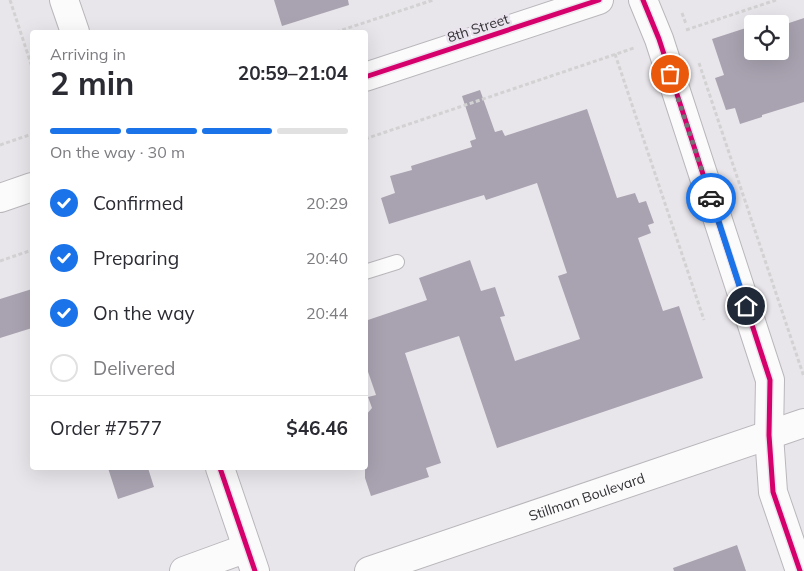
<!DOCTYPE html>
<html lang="en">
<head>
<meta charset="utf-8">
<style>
  body { margin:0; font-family:Mulish,sans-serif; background:#f7f7f7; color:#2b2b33; height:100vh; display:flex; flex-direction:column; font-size:19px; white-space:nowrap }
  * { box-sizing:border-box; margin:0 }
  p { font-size:16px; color:#7c7c81 }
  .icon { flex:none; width:28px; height:28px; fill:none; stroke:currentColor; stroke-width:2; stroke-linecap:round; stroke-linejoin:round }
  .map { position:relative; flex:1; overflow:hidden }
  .side { position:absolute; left:30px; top:30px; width:338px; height:440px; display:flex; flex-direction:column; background:#fff; border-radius:5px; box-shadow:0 5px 20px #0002 }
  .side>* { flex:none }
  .controls { position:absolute; left:744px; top:15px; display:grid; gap:10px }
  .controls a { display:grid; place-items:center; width:45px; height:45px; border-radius:5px; background:#fff; box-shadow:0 5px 20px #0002; font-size:25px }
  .pin { position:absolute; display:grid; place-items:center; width:42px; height:42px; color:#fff; margin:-21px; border:2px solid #fff; border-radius:50%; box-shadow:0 1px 5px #0007 }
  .courier { position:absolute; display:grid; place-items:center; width:50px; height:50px; margin:-25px; border:4px solid #1a73e8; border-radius:50%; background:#fff; color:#222; box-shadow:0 1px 6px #0007 }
  .summary em { font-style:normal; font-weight:700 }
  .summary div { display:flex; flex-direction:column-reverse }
  .summary { display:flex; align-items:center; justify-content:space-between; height:85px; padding:0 20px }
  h1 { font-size:32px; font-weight:700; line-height:38px }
  .bar { display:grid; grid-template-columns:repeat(4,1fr); gap:8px 5px; align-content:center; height:60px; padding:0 20px }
  .bar i { height:6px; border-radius:4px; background:#e1e1e2 }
  .bar .active { background:#1a73e8 }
  .bar p { grid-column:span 4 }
  .line { display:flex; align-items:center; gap:12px; padding:0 20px; border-top:1px solid #e1e1e2 }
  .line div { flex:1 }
  ol { padding:0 20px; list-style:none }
  li { display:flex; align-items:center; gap:15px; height:55px }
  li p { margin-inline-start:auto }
  li .icon { padding:5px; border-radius:50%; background:#1a73e8; color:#fff; stroke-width:4 }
  li:last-child { color:#7c7c81 }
  li i { width:28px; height:28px; border:2px solid #e1e1e2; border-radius:50% }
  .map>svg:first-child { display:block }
  .building { fill:#a9a3b1 }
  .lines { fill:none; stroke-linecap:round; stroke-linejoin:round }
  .service-casing { stroke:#b9b7bb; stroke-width:16 }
  .minor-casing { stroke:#b9b7bb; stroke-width:30 }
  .secondary-casing { stroke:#b9b7bb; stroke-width:30 }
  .path { stroke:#d3d2d3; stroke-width:3; stroke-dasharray:4 2.5; stroke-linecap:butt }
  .service { stroke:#fcfbfc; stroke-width:14 }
  .minor { stroke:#fcfbfc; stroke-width:28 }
  .secondary { stroke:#fcfbfc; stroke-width:28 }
  .cycleway-casing { stroke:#e9e4ed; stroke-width:8 }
  .cycleway { stroke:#d6006c; stroke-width:5 }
  .done { stroke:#747276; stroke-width:5; stroke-dasharray:0 9 }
  .route { stroke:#1a73e8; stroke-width:6 }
  .labels { text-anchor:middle; stroke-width:5; stroke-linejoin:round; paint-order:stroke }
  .street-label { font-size:14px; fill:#353337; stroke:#e9e4ed }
</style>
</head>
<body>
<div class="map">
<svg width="804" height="571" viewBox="0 0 804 571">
  <rect width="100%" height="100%" fill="#e9e6eb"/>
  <path class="building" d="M274,0H348L349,5L282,26Z
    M804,18V102L762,115V117L740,124L735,108L726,110L715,78L724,75L712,39L752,26V51H780V26Z
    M480,90L495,132L502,130L505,136L587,109L617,198L635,193L639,203L646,201L654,223L648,225L651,233L638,238L663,311L679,306L703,378L497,448L459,336L405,353L441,463L426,468L429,477L371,496L365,478V416L372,408L368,397L376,395L365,363V321L427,300L419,278L470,260L481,291L495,287L505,316L500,317L515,361L580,339L558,276L567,273L537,183L486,200L484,195L389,224L381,198L395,193L390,176L412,170L411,166L472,147L470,141L476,139L462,96Z
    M32,289V328L0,338V299Z
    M108,468H148L154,487L118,499Z
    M737,545L746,571H674L673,568Z"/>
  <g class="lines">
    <g class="service-casing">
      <path id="service" d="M365,272L397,262"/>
    </g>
    <g class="minor-casing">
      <path id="minor" d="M64,0L75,32
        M643,0L659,39L770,380L769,435L773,492L800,571
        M365,77L599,0
        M0,198L32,187
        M220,468L255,571
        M184,571L247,548"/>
    </g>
    <g class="secondary-casing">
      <g id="secondary">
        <path id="s1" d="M369,571L804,423"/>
      </g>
    </g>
    <path class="path" d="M10,0L32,67
      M682,13L686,24
      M686,30L776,0
      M336,32L433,0
      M615,54L704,320
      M699,63L804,377
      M365,139L634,48
      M0,145L32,134
      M0,261L32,250"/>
    <use href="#service" class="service"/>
    <use href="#minor" class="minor"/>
    <use href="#secondary" class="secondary"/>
    <g class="cycleway-casing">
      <path id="cycleway" d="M643,0L659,39L770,380L769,435L773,492L800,571
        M365,77L599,0
        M220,468L255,571"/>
    </g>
    <use href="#cycleway" class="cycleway"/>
  </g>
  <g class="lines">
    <path class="done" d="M670,74L711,198"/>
    <path class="route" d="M711,198L746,306"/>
  </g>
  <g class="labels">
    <g class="street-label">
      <text transform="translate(478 28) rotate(-18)" y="5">8th Street</text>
      <text dy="5" stroke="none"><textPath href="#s1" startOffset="230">Stillman Boulevard</textPath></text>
    </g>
  </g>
</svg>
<div class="controls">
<a><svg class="icon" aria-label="locate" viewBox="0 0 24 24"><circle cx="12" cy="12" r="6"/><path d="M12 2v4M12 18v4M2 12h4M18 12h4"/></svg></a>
</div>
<div class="pin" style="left:670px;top:74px;background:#ea580c"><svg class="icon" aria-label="bag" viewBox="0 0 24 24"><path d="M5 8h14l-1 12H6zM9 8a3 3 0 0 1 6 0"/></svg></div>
<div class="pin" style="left:746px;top:306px;background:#1f2937"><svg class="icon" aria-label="home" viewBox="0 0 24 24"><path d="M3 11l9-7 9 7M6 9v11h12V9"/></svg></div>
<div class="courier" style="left:711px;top:198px"><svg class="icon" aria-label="car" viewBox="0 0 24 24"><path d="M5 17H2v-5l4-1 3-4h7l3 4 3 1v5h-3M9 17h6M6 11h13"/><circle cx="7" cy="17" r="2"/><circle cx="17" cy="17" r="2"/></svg></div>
<section class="side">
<div class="summary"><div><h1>2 min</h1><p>Arriving in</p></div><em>20:59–21:04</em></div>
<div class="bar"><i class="active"></i><i class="active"></i><i class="active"></i><i></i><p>On the way · 30 m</p></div>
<ol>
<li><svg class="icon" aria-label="check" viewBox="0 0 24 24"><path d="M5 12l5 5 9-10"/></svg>Confirmed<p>20:29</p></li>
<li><svg class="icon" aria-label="check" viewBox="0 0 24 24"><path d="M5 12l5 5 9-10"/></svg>Preparing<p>20:40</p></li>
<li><svg class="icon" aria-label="check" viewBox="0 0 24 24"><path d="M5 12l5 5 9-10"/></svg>On the way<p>20:44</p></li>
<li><i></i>Delivered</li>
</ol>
<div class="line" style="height:65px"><div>Order #7577</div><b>$46.46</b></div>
</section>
</div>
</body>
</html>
